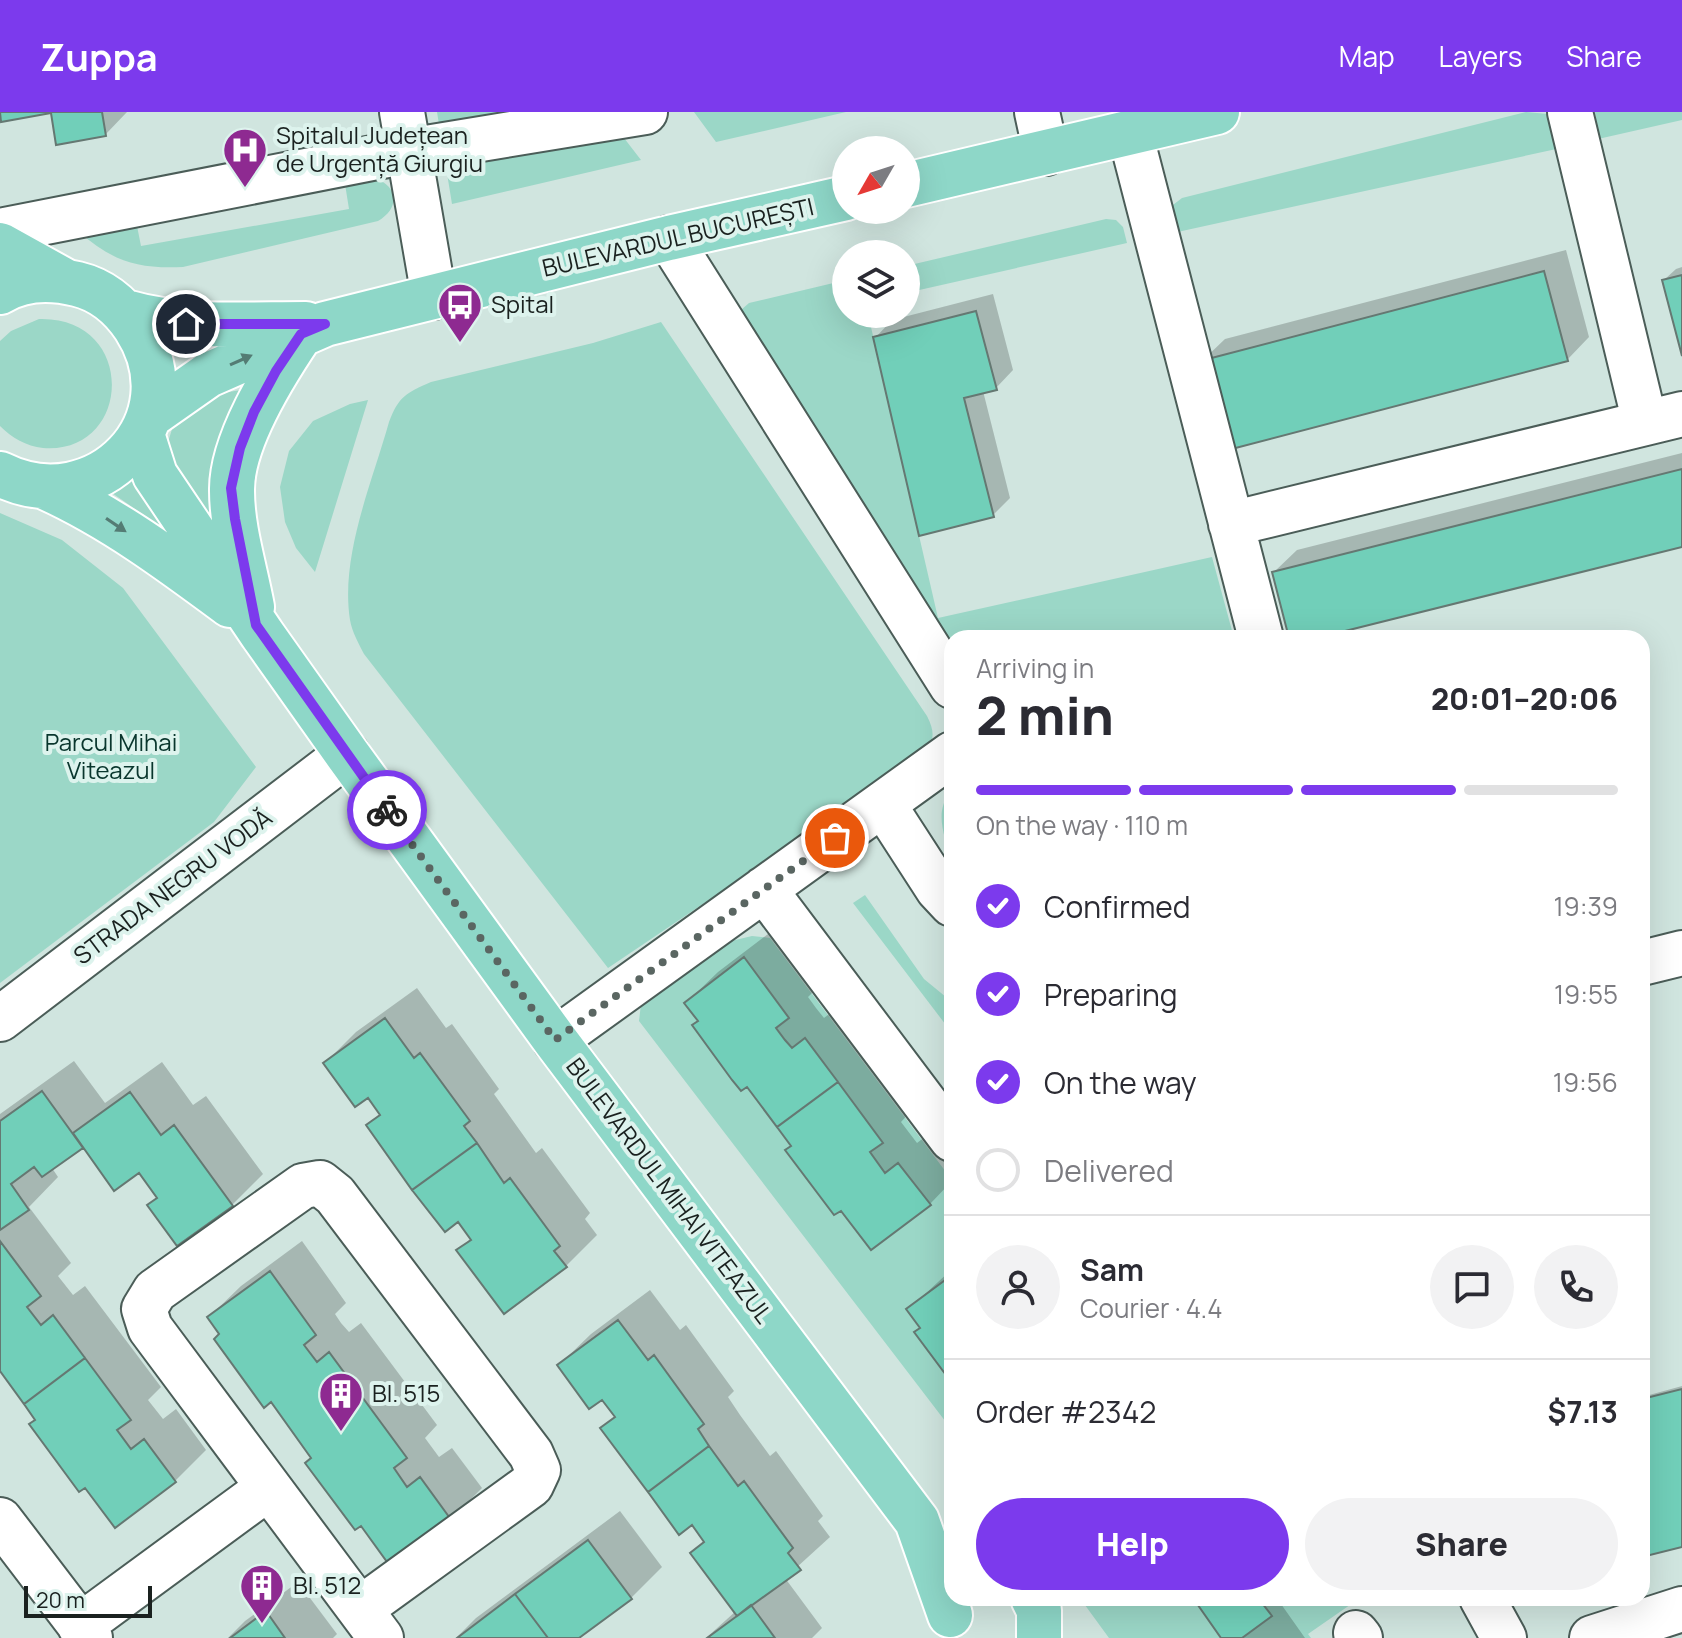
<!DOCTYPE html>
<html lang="en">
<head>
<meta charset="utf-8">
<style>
  body { margin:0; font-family:Manrope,sans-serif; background:#f2f2f3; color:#2b2b33; height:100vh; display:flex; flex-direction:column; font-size:30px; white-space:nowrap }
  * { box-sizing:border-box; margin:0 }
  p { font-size:26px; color:#7c7c81 }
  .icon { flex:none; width:44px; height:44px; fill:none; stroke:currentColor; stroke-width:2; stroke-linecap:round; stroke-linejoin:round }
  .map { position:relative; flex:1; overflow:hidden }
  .side { position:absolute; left:944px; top:518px; width:706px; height:976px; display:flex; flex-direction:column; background:#fff; border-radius:24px; box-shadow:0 8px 32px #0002 }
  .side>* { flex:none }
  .needle { width:52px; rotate:231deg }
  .controls { position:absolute; left:832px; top:24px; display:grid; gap:16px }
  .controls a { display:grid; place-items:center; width:88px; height:88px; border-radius:50%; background:#fff; box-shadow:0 8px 32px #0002; font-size:40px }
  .scale { position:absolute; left:24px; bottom:20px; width:128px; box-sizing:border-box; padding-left:8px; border:4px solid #1a211f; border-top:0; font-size:22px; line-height:28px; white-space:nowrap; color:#1a211f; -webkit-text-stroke:6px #ddf3ed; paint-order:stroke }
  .pin { position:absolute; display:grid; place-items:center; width:68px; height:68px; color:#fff; margin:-34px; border:4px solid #fff; border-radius:50%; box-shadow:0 2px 8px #0007 }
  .courier { position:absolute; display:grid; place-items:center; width:80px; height:80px; margin:-40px; border:6px solid #7c3aed; border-radius:50%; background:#fff; color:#222; box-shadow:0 2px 10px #0007 }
  .head em { font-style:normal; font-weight:800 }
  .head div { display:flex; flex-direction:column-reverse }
  .head { display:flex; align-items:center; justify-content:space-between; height:136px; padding:0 32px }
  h1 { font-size:52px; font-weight:800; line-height:60px }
  .bar { display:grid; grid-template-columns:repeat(4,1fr); gap:12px 8px; align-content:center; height:96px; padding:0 32px }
  .bar i { height:10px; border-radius:6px; background:#e1e1e2 }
  .bar .active { background:#7c3aed }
  .bar p { grid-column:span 4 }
  .line { display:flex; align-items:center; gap:20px; padding:0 32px; border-top:2px solid #e1e1e2 }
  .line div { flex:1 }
  .round { display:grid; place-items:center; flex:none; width:84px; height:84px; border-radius:42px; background:#f2f2f3 }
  ol { padding:0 32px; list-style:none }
  li { display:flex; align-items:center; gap:24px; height:88px }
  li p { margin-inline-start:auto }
  li .icon { padding:8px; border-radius:50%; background:#7c3aed; color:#fff; stroke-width:4 }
  li:last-child { color:#7c7c81 }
  li i { width:44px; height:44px; border:4px solid #e1e1e2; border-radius:50% }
  .button { display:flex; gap:16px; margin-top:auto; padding:16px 32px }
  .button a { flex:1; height:92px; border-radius:48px; background:#7c3aed; color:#fff; font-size:32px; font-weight:800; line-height:92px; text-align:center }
  .button a+a { background:#f2f2f3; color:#2b2b33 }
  header { display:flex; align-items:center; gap:48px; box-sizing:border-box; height:112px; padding:0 40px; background:#7c3aed; color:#fff }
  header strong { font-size:38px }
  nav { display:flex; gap:44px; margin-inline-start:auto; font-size:28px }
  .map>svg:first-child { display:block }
  .green { fill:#9bd7c7 }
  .shadow { fill:#0003 }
  .building { fill:#71cfb9; stroke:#657872; stroke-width:2 }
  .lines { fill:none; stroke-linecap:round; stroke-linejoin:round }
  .minor-casing { stroke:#4b5d58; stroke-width:48 }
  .major-casing { stroke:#fff; stroke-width:48 }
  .minor { stroke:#fff; stroke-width:44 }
  .major { stroke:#8ed7c8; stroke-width:44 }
  .oneway { fill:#547c74 }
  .done { stroke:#5a6662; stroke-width:8; stroke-dasharray:0 14.4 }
  .route { stroke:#7c3aed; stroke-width:10 }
  .labels { text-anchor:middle; stroke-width:8; stroke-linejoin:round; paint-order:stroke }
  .poi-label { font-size:24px; fill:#1a211f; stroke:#ddf3ed; text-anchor:start }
  .street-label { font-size:24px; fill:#1a211f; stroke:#ddf3ed }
  .park-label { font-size:24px; fill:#09362d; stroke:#ddf3ed }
</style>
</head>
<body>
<header>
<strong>Zuppa</strong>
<nav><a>Map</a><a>Layers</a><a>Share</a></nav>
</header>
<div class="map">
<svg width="1682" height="1526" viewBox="0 0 1682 1526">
  <rect width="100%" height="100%" fill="#d0e5df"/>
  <path class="green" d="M437,0H604L641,48L452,92Z
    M694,0H846L716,30Z
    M1526,0L1548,2L1555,13L1561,36L1173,121L1169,96L1182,86Z
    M1595,0H1682V8L1598,27Z
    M374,66C399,74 400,96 378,109L183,155C138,157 114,150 79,120L136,109L141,134L349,97L345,72Z
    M1106,107L1116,108L1123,115L1127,131L906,181V154Z
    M846,168V202H868L938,506L1212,445L1234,526H1103L1097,518L1081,526H952V542L742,207L741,198L749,191Z
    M39,207C138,204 133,343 43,336C26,334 12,326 0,314V229L11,219Z
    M661,210L927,604C936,622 934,629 922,644L608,856L364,542C359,532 352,520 350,508C340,444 372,371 389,310C399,284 406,281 431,270L593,231Z
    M247,277L221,428L168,345V330L173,314L204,284Z
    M368,288L315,460L296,436L285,410L280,375L289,339L313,309L350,292Z
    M138,360L177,426L112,381Z
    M0,401L62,428L123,476L256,655L214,710L0,871Z
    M952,677V722L945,727C940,707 939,694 952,677Z
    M865,783L924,867L952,890V921L853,791Z
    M752,824L770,826L952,1068V1163L906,1197L920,1216L914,1221L952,1271V1318L639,909L641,892L727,830Z
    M1086,1486H1360L1308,1522L1311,1526H1109L1082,1489Z"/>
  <path class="shadow" d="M52,0H127L105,23Z
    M1566,138L1589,225L1567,248L1202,249L1225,227Z
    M1682,155V236L1664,168L1676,157Z
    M993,182L1013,258L996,276L983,279L1010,386L993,403L875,226L892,208Z
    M1682,341V432L1309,526H1291L1274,460L1297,438Z
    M776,816L819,874L808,885L816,896L824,906L837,896L912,998L901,1010L917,1031L930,1021L952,1049V1069L930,1092L793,1033L686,891L718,860Z
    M417,876L446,916L452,912L499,977L494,982L536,1041L542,1036L590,1101L585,1107L597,1123L566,1154L458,1139L472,1125L458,1108L368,1013L381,1001L368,984L325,951L356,920Z
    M74,949L105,991L162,950L193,993L206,984L263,1062L232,1093L158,1085L140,1058L83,1033L52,1056L58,1065L29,1095L71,1151L58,1164L73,1183L85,1174L161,1275L148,1288L163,1307L176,1297L206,1338L175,1369L37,1307L0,1256V1002Z
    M302,1129L346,1191L335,1202L341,1211L349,1220L361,1211L437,1313L425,1326L439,1345L452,1336L482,1376L451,1407L313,1345L209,1205L241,1174Z
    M952,1157V1268L922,1215L909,1197Z
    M650,1178L680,1218L686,1213L734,1279L728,1285L740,1303L770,1344L776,1339L823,1404L818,1409L830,1425L785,1466L822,1516L812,1526H706L736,1499L693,1441L705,1428L692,1410L603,1316L616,1303L602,1285L559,1253L591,1222Z
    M1682,1274V1432L1642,1443V1285Z
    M620,1399L662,1455L631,1486L576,1526H456L476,1506Z
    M298,1470L337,1522L333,1526H228L245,1509Z
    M1196,1486H1287L1281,1492L1305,1526H1224Z"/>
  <path class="building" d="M0,0H102L106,24L56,33L51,1L1,10Z
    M1544,159L1568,249L1224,339L1200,249Z
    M1682,163V244L1662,168Z
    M976,199L997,278L964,286L994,405L919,424L873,225Z
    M1682,357V435L1317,526H1289L1272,460Z
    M744,845L789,906L776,916L785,928L792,936L805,926L838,970L777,1015L747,975L741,979L732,968L692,913L698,909L684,891Z
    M385,906L414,946L420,941L470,1009L464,1014L477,1031L412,1078L366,1013L380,1003L368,986L355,995L323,951Z
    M838,970L883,1031L870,1040L885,1061L898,1051L931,1093L871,1138L841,1099L834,1103L785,1038L791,1034L777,1015Z
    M42,979L83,1036L42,1065L34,1055L11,1072L29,1098L0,1118V1009Z
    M130,980L161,1023L174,1013L233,1094L177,1134L147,1093L157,1086L139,1061L114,1079L73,1021Z
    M477,1031L504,1071L510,1066L560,1134L554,1139L567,1155L504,1202L456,1138L471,1128L458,1110L445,1120L412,1078Z
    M0,1129L41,1184L27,1195L41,1213L53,1203L85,1246L24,1292L0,1259Z
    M270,1159L316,1223L304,1233L317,1250L329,1240L407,1346L394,1356L407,1375L420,1365L452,1409L390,1454L361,1414L355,1418L305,1351L311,1346L271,1290L264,1296L214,1227L219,1222L207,1205Z
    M952,1163V1271L914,1220L920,1216L906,1197Z
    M618,1208L648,1248L654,1243L704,1312L698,1317L709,1334L648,1380L600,1316L615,1305L602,1288L589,1297L557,1253Z
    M85,1246L131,1308L117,1318L131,1337L144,1327L176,1370L115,1416L85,1376L79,1380L29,1312L35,1308L24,1292Z
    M1682,1277V1435L1642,1445V1287Z
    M709,1334L738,1374L744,1369L793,1436L788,1441L801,1458L737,1504L690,1441L704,1430L692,1413L679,1423L648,1380Z
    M588,1428L632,1487L579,1526H548L515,1482Z
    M515,1482L548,1526H457Z
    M1193,1486H1269L1262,1491L1272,1504L1242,1526H1221Z
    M751,1493L775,1526H707L737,1504Z
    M266,1499L285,1526H230Z"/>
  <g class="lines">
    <g class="minor-casing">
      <path id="minor" d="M402,0L434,185
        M1037,0L1046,41
        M1570,0L1645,311
        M1130,21L1261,526
        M0,119L408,39L645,0
        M669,126L952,574
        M1231,412L1682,302
        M883,692L938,777L952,792
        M764,777L952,1027
        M1642,851L1682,841
        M0,907L347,642
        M555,928L952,642
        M0,1408L90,1526
        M1482,1486L1504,1526
        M360,1497L531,1373L538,1358L531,1342L335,1083L320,1071L303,1074L155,1179L144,1197L150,1216L381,1526
        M80,1514L268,1376
        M1356,1521L1360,1526
        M1592,1526L1682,1497"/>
    </g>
    <g class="major-casing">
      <path id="major" d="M906,73L1217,0
        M0,133L63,168
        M0,180C23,166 52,166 77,172C102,178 121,194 135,215C196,309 96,410 0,362
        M125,200C184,217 245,212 306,212
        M151,303L208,263L325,212L669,126L846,86
        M142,322L155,363L262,522L347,642L555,928L917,1409L950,1503
        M47,376C113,406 172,450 230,493
        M252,495C245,457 232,417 232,379C231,330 274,262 301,222
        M1033,1486L1039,1498V1526"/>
    </g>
    <use href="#minor" class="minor"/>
    <use href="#major" class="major"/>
  </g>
  <defs><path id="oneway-solid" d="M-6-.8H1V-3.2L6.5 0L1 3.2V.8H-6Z" transform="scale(2)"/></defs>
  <g class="oneway">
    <use href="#oneway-solid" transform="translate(241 248) rotate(-24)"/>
    <use href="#oneway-solid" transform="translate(116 413) rotate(34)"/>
  </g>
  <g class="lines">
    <path class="done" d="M387,698L555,928L835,726"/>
    <path class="route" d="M186,212H325L301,222L276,259L254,300L240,336L231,376L235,407L256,513L387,698"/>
  </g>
  <defs>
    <g id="hospital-pin" transform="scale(2.3)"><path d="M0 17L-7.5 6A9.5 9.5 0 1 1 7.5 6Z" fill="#8e2a91" stroke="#ddf3ed"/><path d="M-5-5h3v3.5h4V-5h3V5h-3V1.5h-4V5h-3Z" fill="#fff"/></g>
    <g id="bus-pin" transform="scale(2.3)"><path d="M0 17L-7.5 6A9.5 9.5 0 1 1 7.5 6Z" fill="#8e2a91" stroke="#ddf3ed"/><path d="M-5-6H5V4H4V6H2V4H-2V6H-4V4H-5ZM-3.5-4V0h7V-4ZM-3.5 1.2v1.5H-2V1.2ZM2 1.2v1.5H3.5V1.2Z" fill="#fff"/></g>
    <g id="building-pin" transform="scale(2.3)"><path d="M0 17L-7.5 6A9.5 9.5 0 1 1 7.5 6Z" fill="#8e2a91" stroke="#ddf3ed"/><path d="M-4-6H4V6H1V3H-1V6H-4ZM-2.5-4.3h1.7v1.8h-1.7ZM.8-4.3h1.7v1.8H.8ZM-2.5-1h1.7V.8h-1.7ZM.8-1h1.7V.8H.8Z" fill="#fff"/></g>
  </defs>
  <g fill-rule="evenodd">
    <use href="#hospital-pin" x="245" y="38"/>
    <use href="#bus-pin" x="460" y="193"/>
    <use href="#building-pin" x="341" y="1282"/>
    <use href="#building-pin" x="262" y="1474"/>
  </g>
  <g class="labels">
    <g class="poi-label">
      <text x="276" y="32">Spitalul Județean<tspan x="276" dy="28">de Urgență Giurgiu</tspan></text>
      <text x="491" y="201">Spital</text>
      <text x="372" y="1290">Bl. 515</text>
      <text x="293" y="1482">Bl. 512</text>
    </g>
    <g class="street-label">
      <text transform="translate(678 126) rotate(-13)" y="8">BULEVARDUL BUCUREȘTI</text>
      <text transform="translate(173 775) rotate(-37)" y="8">STRADA NEGRU VODĂ</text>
      <text transform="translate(669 1079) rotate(53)" y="8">BULEVARDUL MIHAI VITEAZUL</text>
    </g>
    <g class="park-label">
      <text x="111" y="639">Parcul Mihai<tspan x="111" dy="28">Viteazul</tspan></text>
    </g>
  </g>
</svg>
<div class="controls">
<a><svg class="needle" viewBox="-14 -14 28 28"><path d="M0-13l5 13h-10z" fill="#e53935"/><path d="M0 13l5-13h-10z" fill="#7c7c81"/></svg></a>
<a><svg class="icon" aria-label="layers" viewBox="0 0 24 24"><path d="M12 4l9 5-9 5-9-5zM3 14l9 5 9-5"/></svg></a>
</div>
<div class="scale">20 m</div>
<div class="pin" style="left:835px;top:726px;background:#ea580c"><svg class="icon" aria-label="bag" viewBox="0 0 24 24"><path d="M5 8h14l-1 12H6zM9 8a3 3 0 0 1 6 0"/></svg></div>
<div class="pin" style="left:186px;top:212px;background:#1f2937"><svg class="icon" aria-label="home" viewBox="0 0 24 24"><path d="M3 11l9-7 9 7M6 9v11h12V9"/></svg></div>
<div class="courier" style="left:387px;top:698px"><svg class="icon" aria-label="bike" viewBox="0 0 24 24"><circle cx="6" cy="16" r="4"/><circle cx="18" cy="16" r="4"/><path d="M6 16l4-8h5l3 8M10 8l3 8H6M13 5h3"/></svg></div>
<section class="side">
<div class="head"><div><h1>2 min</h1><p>Arriving in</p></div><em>20:01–20:06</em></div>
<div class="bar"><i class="active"></i><i class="active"></i><i class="active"></i><i></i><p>On the way · 110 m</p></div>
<ol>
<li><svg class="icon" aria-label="check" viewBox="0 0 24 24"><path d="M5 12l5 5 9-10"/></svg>Confirmed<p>19:39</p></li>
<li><svg class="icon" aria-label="check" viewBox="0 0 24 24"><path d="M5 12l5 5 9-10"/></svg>Preparing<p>19:55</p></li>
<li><svg class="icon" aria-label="check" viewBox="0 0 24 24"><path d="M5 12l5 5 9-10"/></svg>On the way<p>19:56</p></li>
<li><i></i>Delivered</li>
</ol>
<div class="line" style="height:144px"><a class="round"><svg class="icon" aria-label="person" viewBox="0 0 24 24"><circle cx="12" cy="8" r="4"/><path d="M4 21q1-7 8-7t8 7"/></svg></a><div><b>Sam</b><p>Courier · 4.4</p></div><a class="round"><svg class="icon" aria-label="chat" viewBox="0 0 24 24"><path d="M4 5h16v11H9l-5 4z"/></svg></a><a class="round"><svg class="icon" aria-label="phone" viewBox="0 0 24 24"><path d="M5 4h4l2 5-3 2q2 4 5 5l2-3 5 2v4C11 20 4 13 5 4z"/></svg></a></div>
<div class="line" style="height:104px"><div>Order #2342</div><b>$7.13</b></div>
<div class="button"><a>Help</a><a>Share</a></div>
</section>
</div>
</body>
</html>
